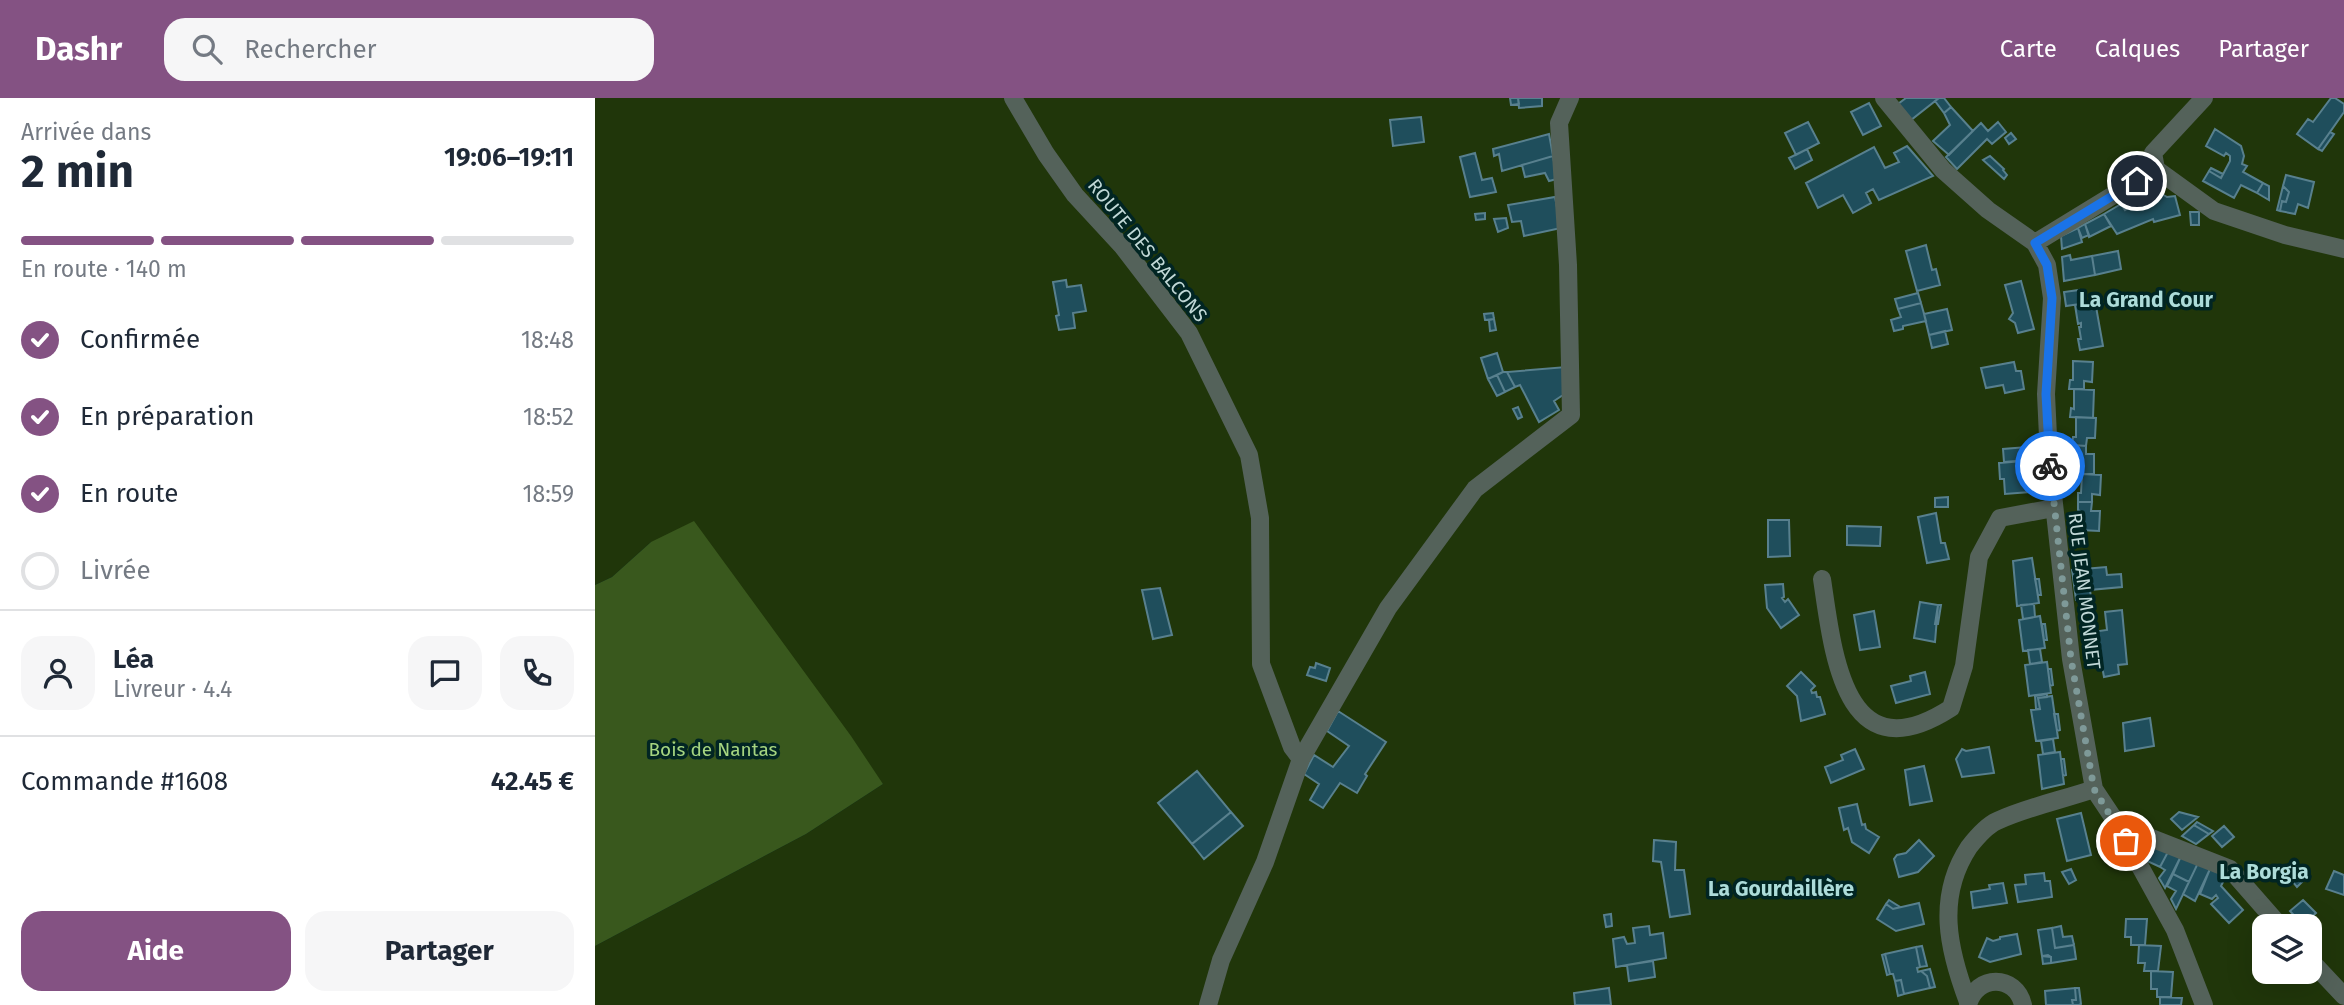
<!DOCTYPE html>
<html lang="fr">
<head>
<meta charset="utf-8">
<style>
  body { margin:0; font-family:"Fira Sans",sans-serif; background:#f6f6f7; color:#1f2937; height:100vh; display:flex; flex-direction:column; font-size:26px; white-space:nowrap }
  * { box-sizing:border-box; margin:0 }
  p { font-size:23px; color:#747a83 }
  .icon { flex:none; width:38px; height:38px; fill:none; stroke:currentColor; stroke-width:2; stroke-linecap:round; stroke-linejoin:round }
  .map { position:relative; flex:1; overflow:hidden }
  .side { display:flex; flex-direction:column; background:#fff; width:595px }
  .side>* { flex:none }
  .controls { position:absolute; left:1657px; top:816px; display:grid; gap:14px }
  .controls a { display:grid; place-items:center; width:70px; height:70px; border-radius:14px; background:#fff; box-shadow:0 7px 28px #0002; font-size:35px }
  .pin { position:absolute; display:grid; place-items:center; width:60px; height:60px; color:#fff; margin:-30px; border:4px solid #fff; border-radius:50%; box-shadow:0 2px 7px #0007 }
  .courier { position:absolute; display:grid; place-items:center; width:70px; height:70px; margin:-35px; border:5px solid #1a73e8; border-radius:50%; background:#fff; color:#222; box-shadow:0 2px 9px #0007 }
  .summary em { font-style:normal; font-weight:700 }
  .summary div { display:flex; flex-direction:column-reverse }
  .summary { display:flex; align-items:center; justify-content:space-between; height:119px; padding:0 21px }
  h1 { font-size:46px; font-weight:700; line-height:52px }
  .bar { display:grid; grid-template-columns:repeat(4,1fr); gap:10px 7px; align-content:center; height:84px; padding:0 21px }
  .bar i { height:9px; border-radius:5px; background:#e0e1e3 }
  .bar .selected { background:#845283 }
  .bar p { grid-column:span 4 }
  .line { display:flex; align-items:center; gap:18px; padding:0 21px; border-top:2px solid #e0e1e3 }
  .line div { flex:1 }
  .round { display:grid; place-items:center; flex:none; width:74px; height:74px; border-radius:21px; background:#f6f6f7 }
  ol { padding:0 21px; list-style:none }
  li { display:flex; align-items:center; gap:21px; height:77px }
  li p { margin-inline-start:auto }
  li .icon { padding:7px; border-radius:50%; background:#845283; color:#fff; stroke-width:4 }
  li:last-child { color:#747a83 }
  li i { width:38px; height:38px; border:4px solid #e0e1e3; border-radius:50% }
  .primary-button { display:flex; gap:14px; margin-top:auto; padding:14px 21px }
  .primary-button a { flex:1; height:80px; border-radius:21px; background:#845283; color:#fff; font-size:28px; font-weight:700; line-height:80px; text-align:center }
  .primary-button a+a { background:#f6f6f7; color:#1f2937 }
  header { display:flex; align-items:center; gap:42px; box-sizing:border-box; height:98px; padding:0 35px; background:#845283; color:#fff }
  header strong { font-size:33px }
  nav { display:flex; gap:38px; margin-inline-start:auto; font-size:24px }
  .search { width:490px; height:63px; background:#f6f6f7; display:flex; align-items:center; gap:18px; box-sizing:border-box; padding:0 24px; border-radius:21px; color:#747a83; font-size:26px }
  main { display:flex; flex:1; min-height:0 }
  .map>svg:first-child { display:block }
  .green { fill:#20360a; fill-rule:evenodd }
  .forest { fill:#39581d }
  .building { fill:#1f4e5c; stroke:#58808e; stroke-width:2 }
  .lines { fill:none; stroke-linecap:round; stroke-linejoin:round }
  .minor { stroke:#54625a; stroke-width:18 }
  .done { stroke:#7e9998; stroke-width:7; stroke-dasharray:0 12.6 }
  .route { stroke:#1a73e8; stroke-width:9 }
  .labels { text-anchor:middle; stroke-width:7; stroke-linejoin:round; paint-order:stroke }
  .street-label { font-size:19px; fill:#c1d8d7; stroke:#012523 }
  .park-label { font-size:19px; fill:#a5d580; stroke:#012523 }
  .neighbourhood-label { font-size:21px; font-weight:bold; fill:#addcd9; stroke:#012523 }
</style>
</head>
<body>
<header>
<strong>Dashr</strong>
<div class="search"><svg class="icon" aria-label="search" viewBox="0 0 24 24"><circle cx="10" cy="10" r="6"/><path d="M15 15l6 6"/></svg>Rechercher</div>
<nav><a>Carte</a><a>Calques</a><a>Partager</a></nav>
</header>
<main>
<section class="side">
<div class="summary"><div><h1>2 min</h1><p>Arrivée dans</p></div><em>19:06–19:11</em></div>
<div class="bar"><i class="selected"></i><i class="selected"></i><i class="selected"></i><i></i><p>En route · 140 m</p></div>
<ol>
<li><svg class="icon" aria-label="check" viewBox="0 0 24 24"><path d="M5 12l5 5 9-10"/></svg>Confirmée<p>18:48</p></li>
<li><svg class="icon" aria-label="check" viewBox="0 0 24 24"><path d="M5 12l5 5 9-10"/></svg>En préparation<p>18:52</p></li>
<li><svg class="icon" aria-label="check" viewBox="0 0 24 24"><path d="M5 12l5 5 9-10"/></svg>En route<p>18:59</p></li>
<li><i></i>Livrée</li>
</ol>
<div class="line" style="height:126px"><a class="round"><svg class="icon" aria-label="person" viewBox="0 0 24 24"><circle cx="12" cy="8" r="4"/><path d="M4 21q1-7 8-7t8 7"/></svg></a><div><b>Léa</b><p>Livreur · 4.4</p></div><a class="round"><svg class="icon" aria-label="chat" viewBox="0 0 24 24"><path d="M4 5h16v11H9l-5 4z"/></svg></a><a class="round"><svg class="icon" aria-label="phone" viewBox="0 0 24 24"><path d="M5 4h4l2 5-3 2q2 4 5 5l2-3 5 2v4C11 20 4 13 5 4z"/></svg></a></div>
<div class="line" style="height:91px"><div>Commande #1608</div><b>42.45 €</b></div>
<div class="primary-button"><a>Aide</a><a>Partager</a></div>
</section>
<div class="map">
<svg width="1749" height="907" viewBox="0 0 1749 907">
  <rect width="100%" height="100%" fill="#012523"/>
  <path class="green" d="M0,0H1749V907H0V848L211,736L288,686L56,444L17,479L0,487ZM1670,828H1715V873H1670Z"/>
  <path class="forest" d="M99,423L256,638L288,686L211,736L0,848V487L17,479L56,444Z"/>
  <path class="building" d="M915,0H923L924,6L916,7Z
    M923,0H947V8L924,10Z
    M1311,0H1344L1316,22L1303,6Z
    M1344,0H1349L1356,9L1349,15L1340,3Z
    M1736,0H1740L1749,6V14L1723,51L1702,36L1713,21L1718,24Z
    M1274,5L1286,28L1268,37L1256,14Z
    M1356,9L1378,33L1354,57L1338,43L1355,27L1349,15Z
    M826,19L829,44L798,48L795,22Z
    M1213,24L1224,45L1201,57L1190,35Z
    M1403,24L1411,34L1397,46L1392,41L1362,71L1351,59L1386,25L1393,33Z
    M1620,31L1646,48L1649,58L1647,66L1652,68L1648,74L1668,85L1662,95L1646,87L1639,100L1608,83L1614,73L1626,80L1635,63V58L1631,55L1629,58L1611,48Z
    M1735,34L1739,36L1727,53L1723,51Z
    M1416,35L1421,41L1414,46L1410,40Z
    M954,36L958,58L907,73L904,56L899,58L898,51Z
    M1312,48L1338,78L1284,102L1278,91L1271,95L1276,105L1258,115L1248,97L1223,110L1211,85L1279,49L1290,70L1304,64L1299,55Z
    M1212,51L1217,62L1200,71L1194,60Z
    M880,55L887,82L897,80L901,94L875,99L865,59Z
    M958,58L962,81L954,83L950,75L930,79L927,67Z
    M1395,58L1409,71L1408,72L1412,77L1409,81L1388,62Z
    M1616,70L1628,76L1626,80L1614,73Z
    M1691,77L1719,84L1713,110L1703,106L1700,116L1685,113L1687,103L1691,104L1694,94L1688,88Z
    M1668,85L1674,88V102L1662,95Z
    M1688,88L1694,94L1691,104L1687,103L1685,113L1682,112Z
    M1567,96L1572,99L1580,98L1585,117L1559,124L1558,121L1522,136L1509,116L1526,106L1530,112L1536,108L1538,103L1559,100V97Z
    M960,99L966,130L929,138L926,123L917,124L913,107Z
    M1595,114H1604V127H1596Z
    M890,115V121L881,122L880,116Z
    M1509,116L1516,128L1494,139L1490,126Z
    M911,120L913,130L903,134L899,121Z
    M1490,126L1494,137L1487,140L1483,130Z
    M1483,130L1487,144L1467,151L1466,138Z
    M1331,147L1337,172L1341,171L1345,187L1322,193L1311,153Z
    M1523,153L1526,171L1500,177L1497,158Z
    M1475,157L1476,162L1497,158L1500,177L1469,183L1467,159Z
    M471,182L472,189L486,187L491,213L478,215L480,230L464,232L461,218L464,217L458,184Z
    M1426,183L1439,231L1423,235L1420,225L1414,221L1418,215L1410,187Z
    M1484,192L1485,206L1471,208L1469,194Z
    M1323,195L1326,205L1303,211L1300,201Z
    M1500,203L1508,248L1485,252L1483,241H1486L1484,229H1486V225L1483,226L1480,207Z
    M1326,205L1331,223L1308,228V231L1299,233L1296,222L1306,219L1303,211Z
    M1352,211L1357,232L1334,237L1329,216Z
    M898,215L899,221L890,222L889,216Z
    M899,221L901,232L895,233L894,222Z
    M1350,233L1353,246L1337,250L1334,237Z
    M902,255L908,274L893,281L886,260Z
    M1478,263L1498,264L1497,284L1489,283V291H1474L1475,282H1478Z
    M1419,264L1421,273H1426L1429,291L1410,295L1408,287L1391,290L1386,270Z
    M971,269L968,297L959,303L964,312L944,324L925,287L920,289L912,274Z
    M908,274H912L920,289L910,294L902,277Z
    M902,277L910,294L902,298L893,281Z
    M1479,291L1499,292L1498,320L1475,319L1476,310L1479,311Z
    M923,309L927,319L923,321L918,311Z
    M1481,319L1501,320L1500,340H1492L1491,348L1477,347L1478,339H1481Z
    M1477,347L1491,348V356H1499V376H1480V355H1477Z
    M1432,349L1433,362L1409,364L1408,351Z
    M1429,363L1431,383H1434L1435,394L1410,396L1409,381H1405L1404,365Z
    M1487,376L1506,377L1505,397L1497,396V404H1483V395H1486Z
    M1353,399V409H1340V400Z
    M1483,404H1497L1496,413H1505L1504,433L1485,432V413L1483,412Z
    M1341,415L1346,445H1350L1354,461L1332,465L1323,419Z
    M1173,422H1194L1195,458L1173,459Z
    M1252,428L1286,429L1285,448L1252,447Z
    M1437,460L1444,505L1422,508L1418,463Z
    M1511,469L1512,477L1526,476L1527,489L1495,492L1496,500L1481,502L1477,472Z
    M1440,481H1444L1446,497H1443Z
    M1188,486L1189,499L1187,500L1190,504L1193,501L1204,517L1186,530L1172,510L1170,487Z
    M565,490L577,537L558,541L547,492Z
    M1325,504L1343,507L1340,544L1319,540Z
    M1439,506L1440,519L1428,521L1426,507Z
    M1343,507H1346L1343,526H1340Z
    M1527,512L1532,566L1523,567L1524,576L1509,579L1507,568L1502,569L1499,552L1490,553L1489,535L1512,532L1510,514Z
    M1279,513L1285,549L1265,552L1259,517Z
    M1445,518L1450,550L1428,553L1424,522Z
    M1447,526H1450L1452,542H1449Z
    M1445,551L1447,564L1435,566L1433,552Z
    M1452,564L1456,595L1434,598L1430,567Z
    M721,565L735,570L731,583L712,577L715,569L720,570Z
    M1453,571H1456L1458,587L1455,588Z
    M1206,574L1220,588L1216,592L1217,595L1221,594L1222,599H1225L1230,616L1206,623L1202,598L1192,588Z
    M1330,574L1335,596L1301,605L1296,588L1316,583L1315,578Z
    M1452,596V599L1443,600L1445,611H1441L1440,598Z
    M1457,598L1463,640L1441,643L1436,612L1445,611L1443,600Z
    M743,613L791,644L770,676L772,678L762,695L745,685L728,710L715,702L724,686L709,676L719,657L738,669L754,648L732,633Z
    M1459,616H1463L1465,632L1462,633Z
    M1555,620L1559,648L1530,653L1528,625Z
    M1458,641L1460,654L1448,656L1446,643Z
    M1394,649L1399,675L1367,679L1361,661L1367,651L1371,653Z
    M1260,651L1269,671L1236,685L1230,669L1248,662L1246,657Z
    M1465,654L1469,686L1447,691L1443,657Z
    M1466,661H1469L1471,677L1468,678Z
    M1329,668L1337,703L1315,707L1310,672Z
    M602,673L636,714L597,746L563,705Z
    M1262,706L1267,727L1270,726L1271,731L1284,739L1274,755L1257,744L1253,730L1249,732L1244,710Z
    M636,714L648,728L609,761L597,746Z
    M1584,714L1603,719L1587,732L1576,721Z
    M1486,715L1496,757L1472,763L1462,721Z
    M1602,724L1618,733L1614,736L1599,727Z
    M1599,727L1614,736L1601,746L1587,738Z
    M1629,728L1639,739L1627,749L1617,738Z
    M1059,742L1081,744L1080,772H1089L1095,816L1075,819L1066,764L1058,763Z
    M1324,742L1339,758L1323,774L1304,779L1299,761L1302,757L1311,755Z
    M1551,745L1574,752L1565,769L1550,762L1546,753Z
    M1574,752L1586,758L1570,790L1564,780L1570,772L1565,769Z
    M1586,758L1603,765L1594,784L1578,776Z
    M1603,765L1615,771L1600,803L1588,796Z
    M1476,771L1481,782L1474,786L1467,774Z
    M1615,771L1631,778L1626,788L1648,812L1634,825L1616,806L1623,800L1621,797L1617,801L1605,796Z
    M1739,773L1749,777V797L1731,791Z
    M1449,775L1450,783H1455L1457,799L1423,804L1420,787L1431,786L1430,777Z
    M1578,776L1594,784L1581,811L1576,801L1581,793L1572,788Z
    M1706,777L1710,781L1702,789L1698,784Z
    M1408,785L1412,805L1378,810L1376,794L1395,791L1394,787Z
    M1294,802L1305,809L1298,811L1291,806Z
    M1708,802L1721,815L1708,827L1695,813Z
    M1324,805L1329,826L1301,833L1282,821L1291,806L1298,811Z
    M1016,816L1017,828L1011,829L1009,817Z
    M1531,821H1552L1550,847H1536V839H1530Z
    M1054,828L1055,837L1068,835L1071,860L1021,869L1018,841L1029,839L1032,846L1040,845L1038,830Z
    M1466,828L1468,839L1477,838L1479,847L1460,850L1457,830Z
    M1457,830L1460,850L1479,847L1481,861L1456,865V859L1447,858L1443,832Z
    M1422,836L1426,856L1395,864L1384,859L1392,840L1398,843L1405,841V839Z
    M1544,847L1566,848L1563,873H1549L1550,865H1543Z
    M1327,848L1332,868L1325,869L1321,849Z
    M1321,849L1325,869L1322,870L1323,874L1326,873L1332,878L1335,890L1309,896L1306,882L1300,883L1298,876H1295L1290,856Z
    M1290,856L1295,876L1292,877L1287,857Z
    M1453,857L1456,859V865L1448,866L1447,858Z
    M1058,863L1060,879L1034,883L1032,867Z
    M1335,871L1340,889L1335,890L1332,878L1326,873Z
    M1556,873L1578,874L1576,899H1562V891H1556Z
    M1306,882L1309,896L1303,898L1300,883Z
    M1014,890L1016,907H980L979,895Z
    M1480,890L1481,902H1477L1478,907H1451L1450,893Z
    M1480,890H1484L1486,906L1484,907H1478L1477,902H1481Z
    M1565,899L1587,900L1586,907H1565Z"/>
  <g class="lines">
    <path class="minor" d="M418,0L451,56L480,97L528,149L594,235L654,357L665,420L666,566L697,649L706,661
      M1289,0L1348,72L1393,112L1440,145L1452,167L1457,200L1451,296L1454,360L1476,561L1499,691L1519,721L1580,832L1609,907
      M1561,71L1619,113L1690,137L1749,151
      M1561,71L1558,55L1609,0
      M1440,145L1561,71
      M1227,481C1238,555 1249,679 1356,610L1369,568L1384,459L1405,420L1459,410
      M1519,721L1556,740L1635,771L1685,828
      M1715,862L1749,898
      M1373,904C1353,851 1341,799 1374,749C1381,740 1391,728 1402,723C1432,709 1467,702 1499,691
      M613,907L626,862L670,764L706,661L793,510L880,391L976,317L973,167L964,25L975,0
      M1373,907C1381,876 1421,876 1428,907"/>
  </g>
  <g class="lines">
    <path class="done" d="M1455,368L1476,561L1499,691L1531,743"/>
    <path class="route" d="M1455,368L1451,296L1457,200L1452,167L1440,145L1542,83"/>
  </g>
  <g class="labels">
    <g class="street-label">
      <text transform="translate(553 152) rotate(51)" y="7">ROUTE DES BALCONS</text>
      <text transform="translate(1490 493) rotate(83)" y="7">RUE JEAN MONNET</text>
    </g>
    <g class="park-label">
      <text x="118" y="658">Bois de Nantas</text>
    </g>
    <g class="neighbourhood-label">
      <text x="1551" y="209">La Grand Cour</text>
      <text x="1669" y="781">La Borgia</text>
      <text x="1186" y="798">La Gourdaillère</text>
    </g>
  </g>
</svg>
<div class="controls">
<a><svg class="icon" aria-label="layers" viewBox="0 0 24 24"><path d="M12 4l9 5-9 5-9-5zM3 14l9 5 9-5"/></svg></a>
</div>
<div class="pin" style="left:1531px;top:743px;background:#ea580c"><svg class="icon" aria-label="bag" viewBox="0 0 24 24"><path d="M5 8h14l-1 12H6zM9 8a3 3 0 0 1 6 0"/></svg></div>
<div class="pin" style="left:1542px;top:83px;background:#1f2937"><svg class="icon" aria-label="home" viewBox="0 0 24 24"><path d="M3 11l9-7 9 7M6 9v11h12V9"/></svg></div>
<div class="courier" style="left:1455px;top:368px"><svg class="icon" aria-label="bike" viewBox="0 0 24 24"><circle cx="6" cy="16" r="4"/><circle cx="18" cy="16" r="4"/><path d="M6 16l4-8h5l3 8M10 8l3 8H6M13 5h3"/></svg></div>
</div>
</main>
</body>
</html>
